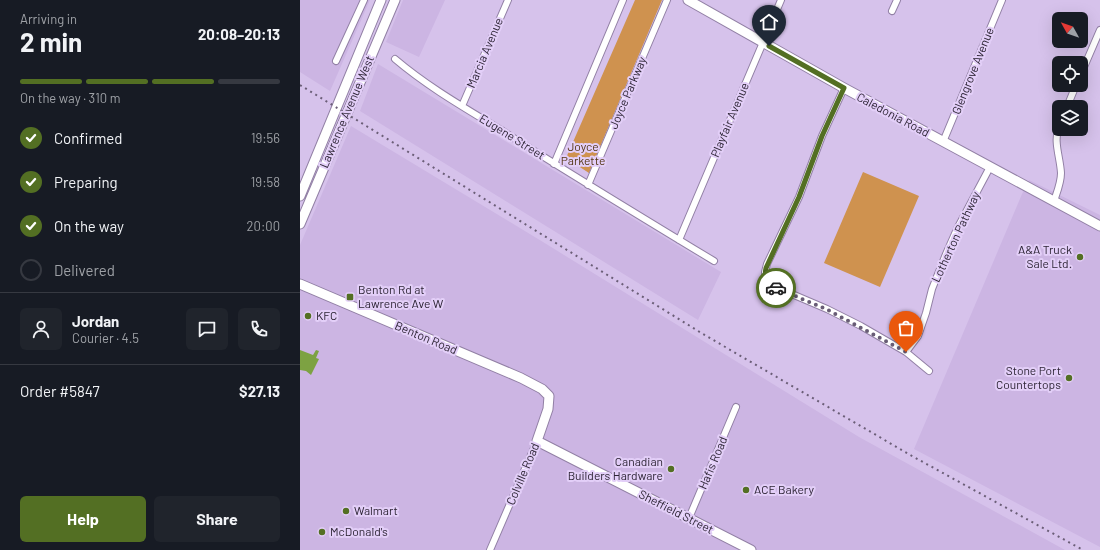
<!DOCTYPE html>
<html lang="en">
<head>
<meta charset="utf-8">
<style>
  body { margin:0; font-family:Barlow,sans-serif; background:#20242c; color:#f1f3f6; height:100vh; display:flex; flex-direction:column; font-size:15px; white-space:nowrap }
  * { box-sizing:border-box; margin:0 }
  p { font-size:13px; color:#9ea1a6 }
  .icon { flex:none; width:22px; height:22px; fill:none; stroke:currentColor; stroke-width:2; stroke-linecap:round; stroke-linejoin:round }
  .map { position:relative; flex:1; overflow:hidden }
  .side { display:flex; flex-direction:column; background:#171b24; width:300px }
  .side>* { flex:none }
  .needle { width:26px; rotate:310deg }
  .fabs { position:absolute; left:752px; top:12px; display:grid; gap:8px }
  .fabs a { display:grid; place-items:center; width:36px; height:36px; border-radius:6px; background:#171b24; box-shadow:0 4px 16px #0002; font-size:20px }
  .pin { position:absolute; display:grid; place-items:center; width:34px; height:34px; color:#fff; margin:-41px -17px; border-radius:50% 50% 50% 0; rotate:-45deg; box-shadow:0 0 4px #0007 }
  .pin .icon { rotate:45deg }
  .courier { position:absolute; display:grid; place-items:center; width:40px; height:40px; margin:-20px; border:3px solid #536f23; border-radius:50%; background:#fff; color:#222; box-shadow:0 1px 5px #0007 }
  .summary em { font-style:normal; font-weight:700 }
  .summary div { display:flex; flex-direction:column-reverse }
  .summary { display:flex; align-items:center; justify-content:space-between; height:68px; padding:0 20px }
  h1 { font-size:26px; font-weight:700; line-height:30px }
  .bar { display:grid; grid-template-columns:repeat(4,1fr); gap:6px 4px; align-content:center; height:48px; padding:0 20px }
  .bar i { height:5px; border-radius:3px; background:#363941 }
  .bar .on { background:#536f23 }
  .bar p { grid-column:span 4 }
  .line { display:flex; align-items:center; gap:10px; padding:0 20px; border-top:1px solid #363941 }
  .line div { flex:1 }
  .round { display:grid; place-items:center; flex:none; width:42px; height:42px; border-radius:6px; background:#20242c }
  ol { padding:0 20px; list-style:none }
  li { display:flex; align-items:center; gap:12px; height:44px }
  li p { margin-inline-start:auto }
  li .icon { padding:4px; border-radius:50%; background:#536f23; color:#fff; stroke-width:4 }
  li:last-child { color:#9ea1a6 }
  li i { width:22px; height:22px; border:2px solid #363941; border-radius:50% }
  .primary-button { display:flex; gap:8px; margin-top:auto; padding:8px 20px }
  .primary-button a { flex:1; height:46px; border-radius:6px; background:#536f23; color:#fff; font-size:16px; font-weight:700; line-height:46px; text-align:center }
  .primary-button a+a { background:#20242c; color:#f1f3f6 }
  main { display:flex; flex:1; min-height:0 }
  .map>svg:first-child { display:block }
  .built { fill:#ccb5e3 }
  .green { fill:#cf924f }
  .water { fill:#7da242 }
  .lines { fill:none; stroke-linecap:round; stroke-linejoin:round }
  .street-casing { stroke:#9280a5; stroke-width:8 }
  .secondary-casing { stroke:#9280a5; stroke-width:11 }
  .street { stroke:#fff; stroke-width:6 }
  .secondary { stroke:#fff; stroke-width:9 }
  .rail { stroke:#6b5e77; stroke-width:2; stroke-dasharray:2 4; stroke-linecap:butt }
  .done { stroke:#685c75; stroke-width:4; stroke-dasharray:0 7.2 }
  .route { stroke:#536f23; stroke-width:5 }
  .poi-dot { fill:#536f23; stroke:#e3cff8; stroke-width:1.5 }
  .labels { text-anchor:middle; stroke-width:4; stroke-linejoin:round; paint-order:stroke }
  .street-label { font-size:12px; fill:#2d2535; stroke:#e3cff8 }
  .park-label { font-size:12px; fill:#543614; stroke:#e3cff8 }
  .poi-label { font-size:12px; fill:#2d2535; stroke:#e3cff8; text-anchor:start }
</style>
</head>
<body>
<main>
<section class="side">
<div class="summary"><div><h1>2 min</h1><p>Arriving in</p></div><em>20:08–20:13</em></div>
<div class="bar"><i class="on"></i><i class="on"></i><i class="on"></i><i></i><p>On the way · 310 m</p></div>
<ol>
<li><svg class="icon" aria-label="check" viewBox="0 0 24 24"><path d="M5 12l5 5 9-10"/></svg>Confirmed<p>19:56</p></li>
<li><svg class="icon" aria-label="check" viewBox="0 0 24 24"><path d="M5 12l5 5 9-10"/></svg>Preparing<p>19:58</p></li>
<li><svg class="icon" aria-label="check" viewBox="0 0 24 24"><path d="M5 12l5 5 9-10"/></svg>On the way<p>20:00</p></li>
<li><i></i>Delivered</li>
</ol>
<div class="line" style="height:72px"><a class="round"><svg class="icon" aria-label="person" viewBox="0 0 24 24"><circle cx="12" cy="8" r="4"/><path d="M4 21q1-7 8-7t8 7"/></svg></a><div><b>Jordan</b><p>Courier · 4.5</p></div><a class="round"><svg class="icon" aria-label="chat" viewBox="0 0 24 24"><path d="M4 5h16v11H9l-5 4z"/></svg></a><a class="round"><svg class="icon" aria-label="phone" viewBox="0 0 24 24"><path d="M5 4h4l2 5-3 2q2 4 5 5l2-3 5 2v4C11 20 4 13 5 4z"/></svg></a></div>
<div class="line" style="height:52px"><div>Order #5847</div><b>$27.13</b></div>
<div class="primary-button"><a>Help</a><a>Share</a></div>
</section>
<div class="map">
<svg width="800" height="550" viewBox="0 0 800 550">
  <rect width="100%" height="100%" fill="#d6c2eb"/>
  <path class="built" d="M0,0H70L30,91L0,72Z
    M103,0H145L119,57L86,42Z
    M78,64L421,272L398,320L60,111Z
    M51,126L243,242L559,437L765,550H0V245Z
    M729,180L800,215V547L614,449L722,194Z"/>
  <path class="green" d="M335,0H362L289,173L266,158Z
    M563,172L619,196L580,287L524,263Z"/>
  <path class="water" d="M0,350L13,355L16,350L19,351L16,358L19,359L11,375L6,371L0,370Z"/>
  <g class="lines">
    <g class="street-casing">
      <path id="street" d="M592,11L597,0
        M95,59C128,87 165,108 201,130C272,175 343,218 414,261
        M36,61L64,0
        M781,74L800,30
        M544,88L522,136L499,197L467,264L465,272L466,278L473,286L527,309L561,326L606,352L629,371
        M162,106L208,0
        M767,107L776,85
        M643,142L702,0
        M254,164L323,0
        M288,185L367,0
        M754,201C757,192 761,183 761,173C760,156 753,142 759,125
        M379,240L481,0
        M606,352L618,336L626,313L632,289L646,254L657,229L690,167
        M389,518L436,407
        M190,550L237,441"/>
    </g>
    <g class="secondary-casing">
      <path id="secondary" d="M388,0L544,88L800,226
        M0,196L81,0
        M0,224L95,0
        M0,284L221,378L242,389L249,396L248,409L237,441L451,550"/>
    </g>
    <use href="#street" class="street"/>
    <use href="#secondary" class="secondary"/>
    <path class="rail" d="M0,85L403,334L612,456L783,550"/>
  </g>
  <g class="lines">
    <path class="done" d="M476,288L526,309L606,352"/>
    <path class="route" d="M469,46L544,88L522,136L499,197L466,268C464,276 468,284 476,288"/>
  </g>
  <g class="poi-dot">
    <circle cx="780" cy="257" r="4"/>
    <rect x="46" y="293" width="8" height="8" rx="2"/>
    <circle cx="8" cy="316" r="4"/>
    <circle cx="769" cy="378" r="4"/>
    <circle cx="371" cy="469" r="4"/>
    <circle cx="446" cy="490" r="4"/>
    <circle cx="46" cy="511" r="4"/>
    <circle cx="22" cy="532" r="4"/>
  </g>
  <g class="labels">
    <g class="street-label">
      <text transform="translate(185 53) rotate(-67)" y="4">Marcia Avenue</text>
      <text transform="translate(673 71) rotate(-68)" y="4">Glengrove Avenue</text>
      <text transform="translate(328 93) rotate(-67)" y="4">Joyce Parkway</text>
      <text transform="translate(47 112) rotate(-67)" y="4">Lawrence Avenue West</text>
      <text transform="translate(593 115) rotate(28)" y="4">Caledonia Road</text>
      <text transform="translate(430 120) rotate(-67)" y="4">Playfair Avenue</text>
      <text transform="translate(212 137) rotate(32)" y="4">Eugene Street</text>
      <text transform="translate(656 237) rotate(-65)" y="4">Lotherton Pathway</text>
      <text transform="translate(126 338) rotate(23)" y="4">Benton Road</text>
      <text transform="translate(413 463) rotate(-67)" y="4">Hafis Road</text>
      <text transform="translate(223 474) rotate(-67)" y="4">Colville Road</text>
      <text transform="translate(376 512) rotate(27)" y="4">Sheffield Street</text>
    </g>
    <g class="park-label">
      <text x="283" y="151">Joyce<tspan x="283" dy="14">Parkette</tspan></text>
    </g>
    <g class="poi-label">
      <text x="772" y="254" text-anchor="end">A&amp;A Truck<tspan x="772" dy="14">Sale Ltd.</tspan></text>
      <text x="58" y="294">Benton Rd at<tspan x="58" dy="14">Lawrence Ave W</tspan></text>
      <text x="16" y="320">KFC</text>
      <text x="761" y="375" text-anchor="end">Stone Port<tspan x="761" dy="14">Countertops</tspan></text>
      <text x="363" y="466" text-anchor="end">Canadian<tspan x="363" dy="14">Builders Hardware</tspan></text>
      <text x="454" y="494">ACE Bakery</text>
      <text x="54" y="515">Walmart</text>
      <text x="30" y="536">McDonald's</text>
    </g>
  </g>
</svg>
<div class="fabs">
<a><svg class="needle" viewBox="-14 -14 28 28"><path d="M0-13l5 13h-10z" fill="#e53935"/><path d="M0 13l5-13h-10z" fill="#9ea1a6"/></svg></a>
<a><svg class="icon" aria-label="locate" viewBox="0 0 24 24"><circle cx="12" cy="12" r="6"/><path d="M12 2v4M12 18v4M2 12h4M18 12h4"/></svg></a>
<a><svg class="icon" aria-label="layers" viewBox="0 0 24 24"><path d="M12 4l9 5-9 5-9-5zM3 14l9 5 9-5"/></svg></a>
</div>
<div class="pin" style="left:606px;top:352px;background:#ea580c"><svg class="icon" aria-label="bag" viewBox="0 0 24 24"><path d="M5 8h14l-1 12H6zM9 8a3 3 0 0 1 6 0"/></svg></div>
<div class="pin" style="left:469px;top:46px;background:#1f2937"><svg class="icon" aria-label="home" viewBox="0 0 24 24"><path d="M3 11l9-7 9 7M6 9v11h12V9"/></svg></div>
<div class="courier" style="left:476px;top:288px"><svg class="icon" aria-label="car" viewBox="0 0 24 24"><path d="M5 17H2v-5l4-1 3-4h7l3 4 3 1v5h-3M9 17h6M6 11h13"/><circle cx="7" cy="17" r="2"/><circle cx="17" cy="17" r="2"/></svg></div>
</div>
</main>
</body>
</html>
